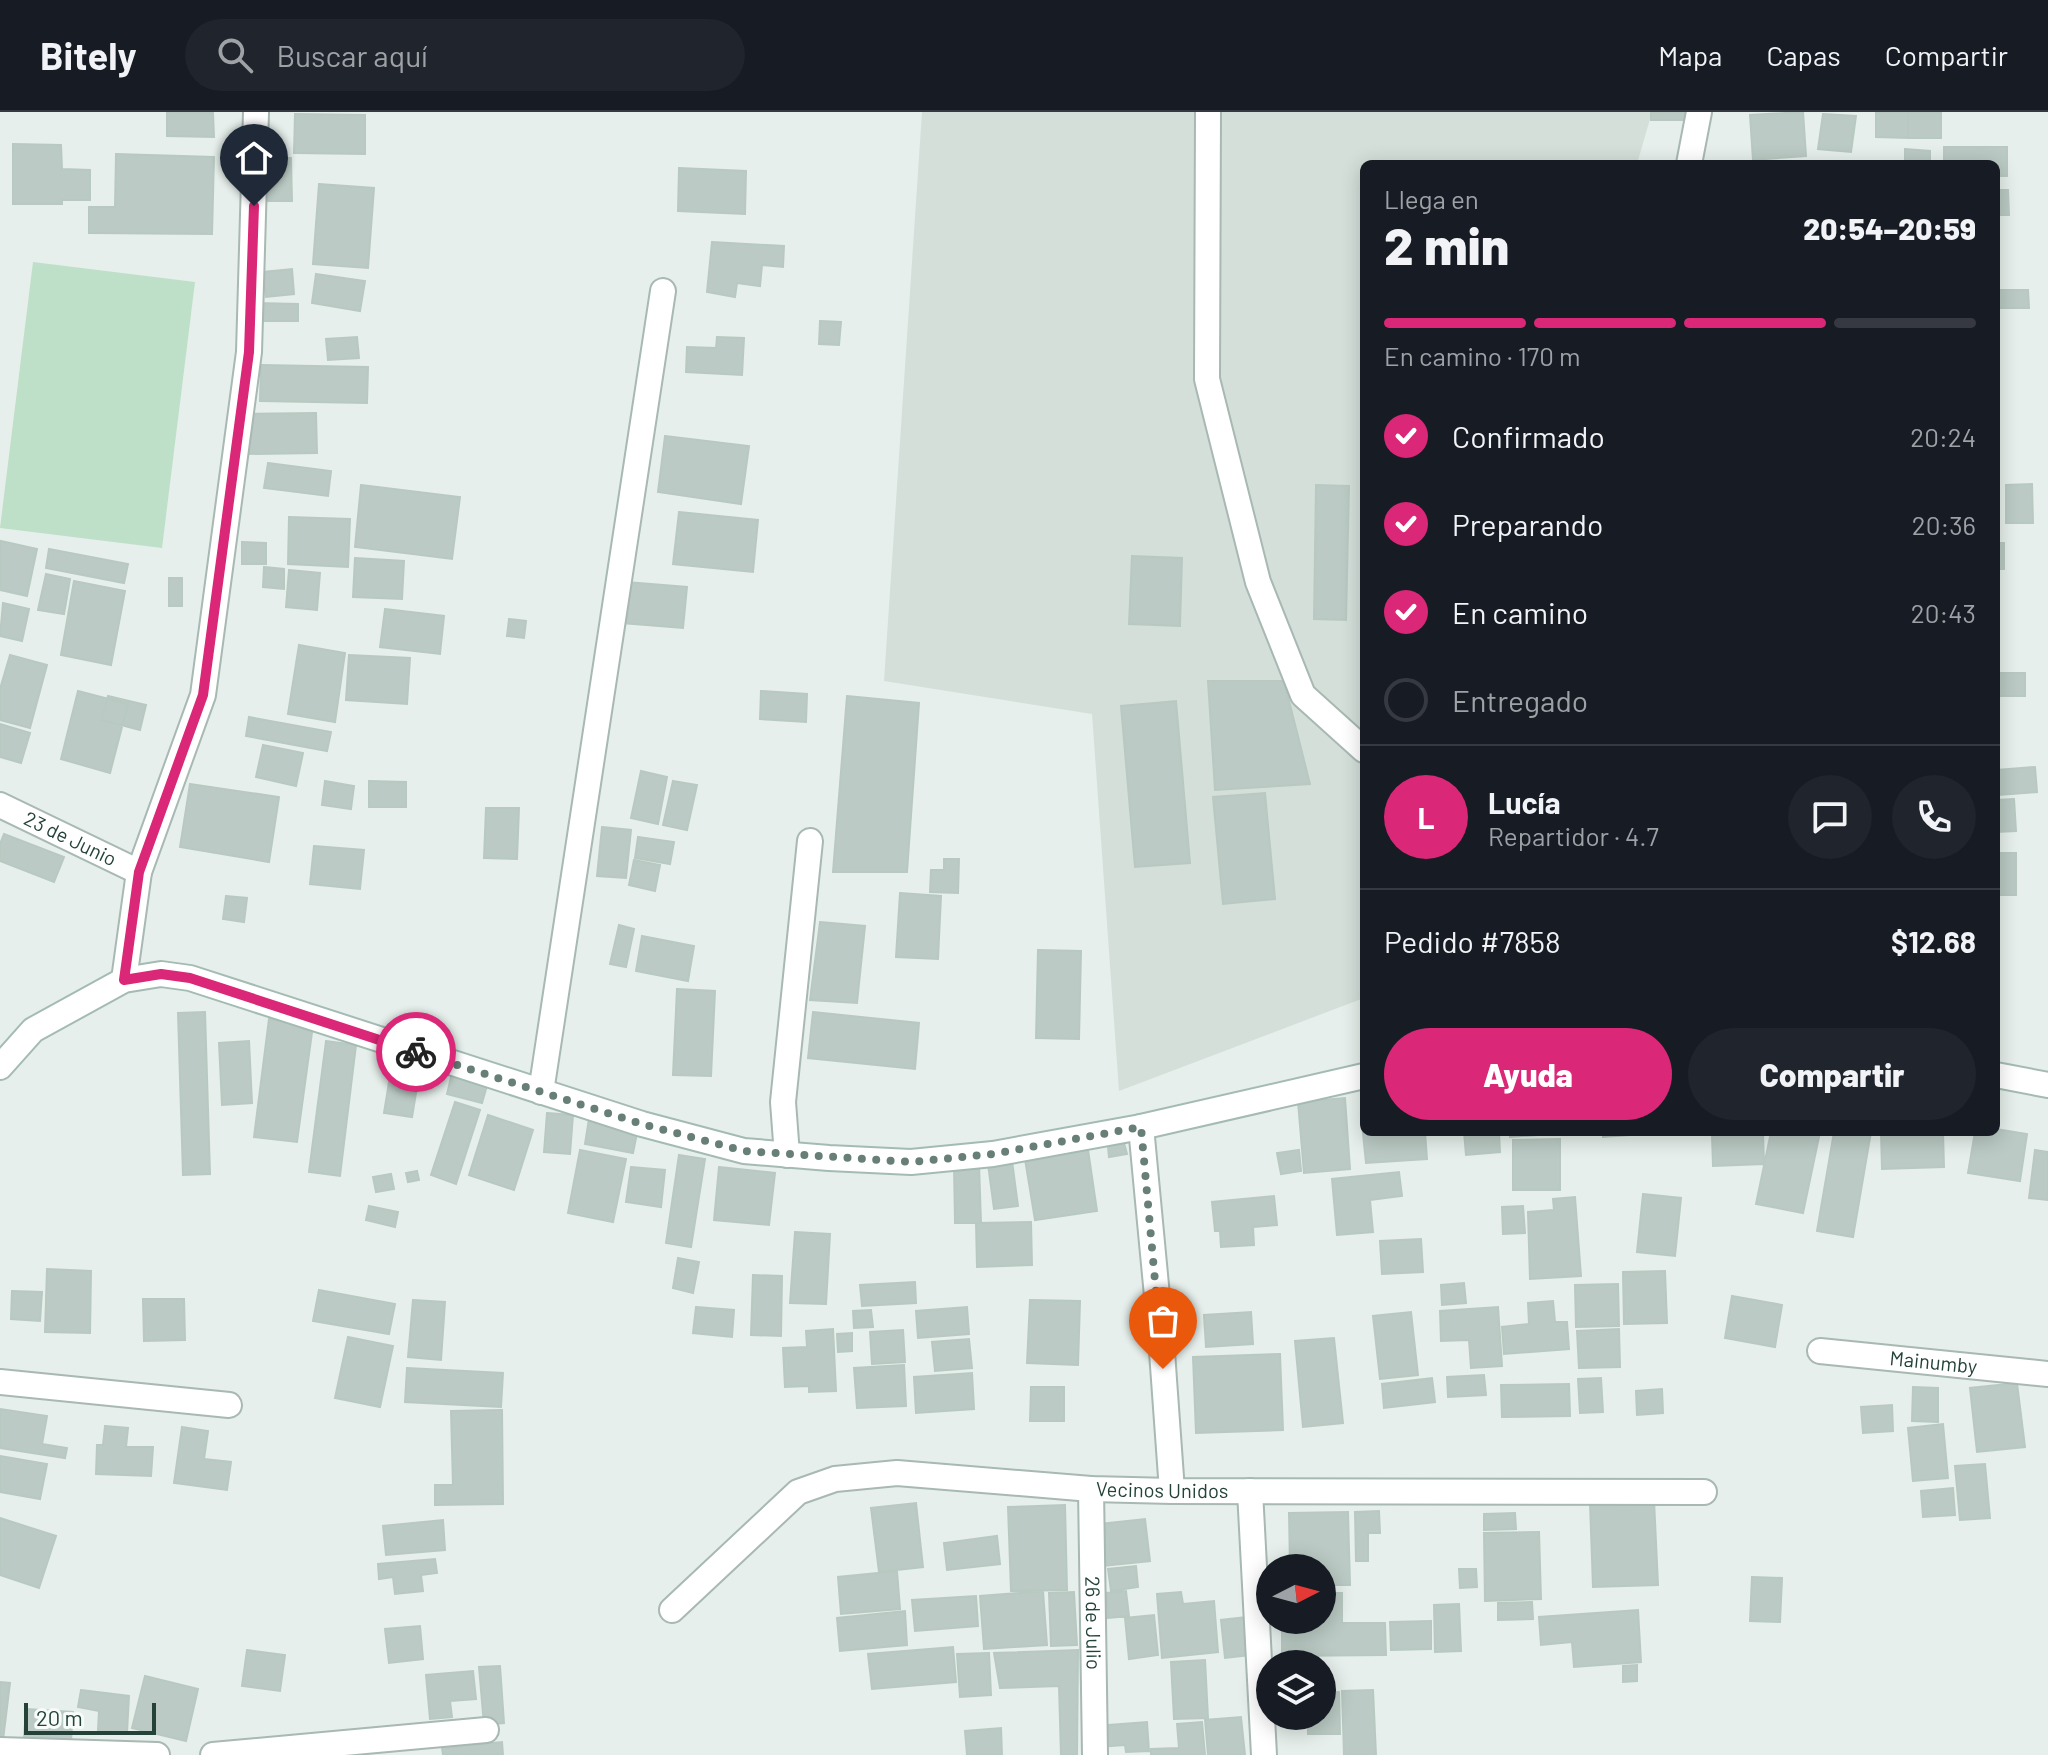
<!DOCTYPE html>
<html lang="es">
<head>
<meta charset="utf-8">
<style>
  body { margin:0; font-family:Barlow,sans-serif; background:#20242c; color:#f1f3f6; height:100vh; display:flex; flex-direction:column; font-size:30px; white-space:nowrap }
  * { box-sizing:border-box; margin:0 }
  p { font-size:26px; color:#9ea1a6 }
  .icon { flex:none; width:44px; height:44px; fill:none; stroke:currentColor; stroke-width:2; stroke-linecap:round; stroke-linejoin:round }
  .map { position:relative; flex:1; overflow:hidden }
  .side { position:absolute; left:1360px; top:48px; width:640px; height:976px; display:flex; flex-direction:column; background:#171b24; border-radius:12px; box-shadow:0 4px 20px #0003 }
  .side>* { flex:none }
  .needle { width:52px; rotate:84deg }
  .tools { position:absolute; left:1256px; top:1442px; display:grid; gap:16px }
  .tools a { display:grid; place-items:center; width:80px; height:80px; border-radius:50%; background:#171b24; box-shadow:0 4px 20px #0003; font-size:40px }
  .scale { position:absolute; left:24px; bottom:20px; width:132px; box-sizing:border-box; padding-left:8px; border:4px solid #24423a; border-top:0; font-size:22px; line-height:28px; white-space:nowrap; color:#24423a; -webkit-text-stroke:6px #f7fbf9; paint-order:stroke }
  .pin { position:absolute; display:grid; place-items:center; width:68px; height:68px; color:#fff; margin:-82px -34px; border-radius:50% 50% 50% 0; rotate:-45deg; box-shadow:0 0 8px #0007 }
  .pin .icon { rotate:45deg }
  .courier { position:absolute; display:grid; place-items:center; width:80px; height:80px; margin:-40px; border:6px solid #db2777; border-radius:50%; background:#fff; color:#222; box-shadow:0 2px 10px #0007 }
  .head em { font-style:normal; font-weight:800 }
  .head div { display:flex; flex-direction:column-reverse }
  .head { display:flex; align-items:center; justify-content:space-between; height:136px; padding:0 24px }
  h1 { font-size:52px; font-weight:800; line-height:60px }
  .bar { display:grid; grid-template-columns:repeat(4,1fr); gap:12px 8px; align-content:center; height:96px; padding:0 24px }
  .bar i { height:10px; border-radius:6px; background:#363941 }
  .bar .active { background:#db2777 }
  .bar p { grid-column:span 4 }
  .line { display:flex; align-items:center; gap:20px; padding:0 24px; border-top:2px solid #363941 }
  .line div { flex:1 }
  .round { display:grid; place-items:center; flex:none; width:84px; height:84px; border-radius:42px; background:#20242c }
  ol { padding:0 24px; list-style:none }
  li { display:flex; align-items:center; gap:24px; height:88px }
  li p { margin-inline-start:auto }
  li .icon { padding:8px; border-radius:50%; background:#db2777; color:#fff; stroke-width:4 }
  li:last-child { color:#9ea1a6 }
  li i { width:44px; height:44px; border:4px solid #363941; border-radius:50% }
  .button { display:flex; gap:16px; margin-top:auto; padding:16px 24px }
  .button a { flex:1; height:92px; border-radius:48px; background:#db2777; color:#fff; font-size:32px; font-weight:800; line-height:92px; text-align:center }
  .button a+a { background:#20242c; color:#f1f3f6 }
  header { display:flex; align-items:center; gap:48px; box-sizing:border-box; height:112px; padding:0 40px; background:#171b24; border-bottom:2px solid #363941 }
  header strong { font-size:38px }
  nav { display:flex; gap:44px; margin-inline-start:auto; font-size:28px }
  .search { width:560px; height:72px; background:#20242c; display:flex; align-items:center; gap:20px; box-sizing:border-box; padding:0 28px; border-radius:44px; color:#9ea1a6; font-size:30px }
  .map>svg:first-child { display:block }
  .built { fill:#d4dfda }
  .green { fill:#bfe0c8 }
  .building { fill:#bbcac4; stroke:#b8c9c2; stroke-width:2 }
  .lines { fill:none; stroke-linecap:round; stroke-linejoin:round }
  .lane-casing { stroke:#a8b8b2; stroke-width:28 }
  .street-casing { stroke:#a8b8b2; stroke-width:28 }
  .secondary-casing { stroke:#a4bbb3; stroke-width:28 }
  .lane { stroke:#fff; stroke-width:24 }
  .street { stroke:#fff; stroke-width:24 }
  .secondary { stroke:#fff; stroke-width:24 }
  .done { stroke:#687f78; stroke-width:8; stroke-dasharray:0 14.4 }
  .route { stroke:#db2777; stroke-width:10 }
  .labels { text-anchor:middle; stroke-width:8; stroke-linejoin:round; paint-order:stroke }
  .street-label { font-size:20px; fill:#24423a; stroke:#f7fbf9 }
</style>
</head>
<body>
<header>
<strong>Bitely</strong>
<div class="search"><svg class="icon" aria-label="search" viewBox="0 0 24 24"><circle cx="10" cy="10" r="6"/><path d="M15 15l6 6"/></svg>Buscar aquí</div>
<nav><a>Mapa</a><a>Capas</a><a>Compartir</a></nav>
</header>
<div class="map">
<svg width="2048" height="1643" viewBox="0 0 2048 1643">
  <rect width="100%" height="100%" fill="#e6efeb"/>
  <path class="built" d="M922,0H1652L1637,52H1364V886L1119,979L1092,602L884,569Z"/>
  <path class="green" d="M33,150L195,170L162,436L0,416Z"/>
  <path class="building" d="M167,0L213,1L214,25L167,24Z
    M1651,0H1689V8H1651Z
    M1803,0L1806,44L1753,48L1750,3Z
    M1876,0H1908V26L1876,25Z
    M1908,0H1941V26H1908Z
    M295,2L365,3V42L294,41Z
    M1823,2L1856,4L1851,40L1818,37Z
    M13,32L61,33L62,57L90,58V88H62V92H13Z
    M1944,35H2007V64H1996V52H1944Z
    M1905,37L1930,39V52H1905Z
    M116,42L214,45L212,122L89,121V95H115Z
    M291,46L292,89H260V47Z
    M679,56L746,59L745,102L678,99Z
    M319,72L374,76L368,156L313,152Z
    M1996,78H2008L2009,103H1996Z
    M712,130L784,134L783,155L762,153L760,174L737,171L735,185L707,180Z
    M292,157L294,182L266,185L263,160Z
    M316,162L365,169L360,199L312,191Z
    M1996,178H2028L2029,196H1996Z
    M256,191L298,192V209H256Z
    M820,209L841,210L839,233L819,232Z
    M357,225L359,246L328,248L326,227Z
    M717,225L744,226L742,263L686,260L687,235L716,236Z
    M261,253L368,255L367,291L260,289Z
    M316,301L317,341L246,342L245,302Z
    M665,324L749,334L741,392L658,380Z
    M268,351L331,359L328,384L264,376Z
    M2032,372L2033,411H2006V373Z
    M361,373L460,385L452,447L355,435Z
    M1316,373L1349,374L1346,508L1314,507Z
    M679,400L758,408L753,460L673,452Z
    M289,405L350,407L348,455L288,452Z
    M1,429L37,437L27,484L0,478Z
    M242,430L266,431V452H242Z
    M1996,431H2004V457H1996Z
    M49,437L128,452L124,471L46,456Z
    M1132,444L1182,446L1180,514L1129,512Z
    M355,446L404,449L402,487L353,485Z
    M264,455L284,457V477L263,475Z
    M289,458L320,461L317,498L286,495Z
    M46,462L70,467L64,502L38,498Z
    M169,466H182V494H169Z
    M74,469L125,479L111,553L61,543Z
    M626,470L687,475L683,516L622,511Z
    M3,491L29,497L22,529L0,524Z
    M385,497L444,504L440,542L380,535Z
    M509,507L526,509L524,526L507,524Z
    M299,533L345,541L335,610L288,602Z
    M10,543L47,553L30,616L0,608V577Z
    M349,543L410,546L407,592L346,588Z
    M1996,561H2025V584H1996Z
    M1208,569H1284L1310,672L1215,678Z
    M78,579L128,592L110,661L61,647Z
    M761,579L807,582L806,610L760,607Z
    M108,584L146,593L140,618L102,608Z
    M847,584L919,591L907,760H833Z
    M1176,589L1190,751L1135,755L1121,594Z
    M249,605L331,620L327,639L246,624Z
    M0,612L30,621L21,651L0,645Z
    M263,633L303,641L296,674L256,665Z
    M2035,655L2037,680L1999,683L1997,658Z
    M641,659L667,665L658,712L631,706Z
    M325,669L354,674L351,697L322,693Z
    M369,669L406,670V695H369Z
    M673,669L697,673L687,718L663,713Z
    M190,672L279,685L269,750L180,735Z
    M1265,681L1275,787L1223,792L1213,685Z
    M2014,687L2016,719L1996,720V688Z
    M486,696H519L517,747L484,746Z
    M602,715L631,718L626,766L597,764Z
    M4,722L64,745L54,770L0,749V732Z
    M638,725L674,730L670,752L635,746Z
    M314,734L364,738L360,777L310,772Z
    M1996,741H2016V783H1996Z
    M944,747H959L958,781L930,780L931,758H944Z
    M634,748L660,753L655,779L629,773Z
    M900,781L941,784L938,847L896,845Z
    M226,784L247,786L244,810L223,807Z
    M820,810L865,814L857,891L810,888Z
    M619,813L634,817L626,855L610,852Z
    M642,824L694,834L688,869L636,859Z
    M1038,838L1081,839L1079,927L1036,926Z
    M677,877L715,879L711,964L673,963Z
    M205,900L210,1062L183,1063L178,901Z
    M813,900L919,911L915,957L808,946Z
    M269,907L313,913L297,1030L254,1025Z
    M249,929L252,991L222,993L219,931Z
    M326,929L356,933L340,1064L309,1060Z
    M452,961L488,970L482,991L447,982Z
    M390,964L418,969L412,1005L384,1001Z
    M1345,986L1350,1057L1304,1061L1298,990Z
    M455,990L480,998L456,1072L431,1063Z
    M547,1001L573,1003L570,1042L544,1040Z
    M1361,1002H1364V1020H1425L1427,1047L1366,1051Z
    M488,1003L533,1018L514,1078L469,1063Z
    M589,1007L638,1016L633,1041L585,1032Z
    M1996,1017L2027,1022L2020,1069L1968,1061L1975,1020H1996Z
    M1464,1020H1499L1500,1040L1466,1043Z
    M1510,1020H1552V1022L1510,1025Z
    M1603,1020H1629V1023L1603,1025Z
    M1771,1020H1820L1803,1101L1756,1092Z
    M1834,1020H1871L1853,1125L1817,1119Z
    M1881,1020H1943L1944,1055L1882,1057Z
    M1763,1021L1764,1052L1713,1054L1712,1023Z
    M1560,1027V1078H1513V1028Z
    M1087,1031L1097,1099L1035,1108L1024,1041Z
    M1124,1031L1127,1042L1109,1045L1108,1034Z
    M580,1038L626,1047L613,1110L568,1101Z
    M1299,1038L1301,1059L1281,1062L1277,1041Z
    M2035,1038L2048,1040V1088L2029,1086Z
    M679,1043L705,1047L691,1135L666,1131Z
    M1012,1049L1018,1094L994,1097L988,1052Z
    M979,1052L981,1111H955L954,1053Z
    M631,1055L665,1058L661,1095L626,1090Z
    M719,1055L775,1061L769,1113L714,1108Z
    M417,1059L419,1068L408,1070L406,1061Z
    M1399,1060L1402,1084L1370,1088L1373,1120L1337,1123L1332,1067Z
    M391,1062L394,1077L376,1080L373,1065Z
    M1643,1082L1681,1086L1675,1144L1637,1140Z
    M1274,1084L1277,1113L1253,1115L1254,1133L1221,1135L1220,1119H1215L1212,1090Z
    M1575,1085L1581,1164L1530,1167L1528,1100L1554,1098L1553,1087Z
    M369,1094L398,1100L395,1115L366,1108Z
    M1523,1094L1525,1121L1503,1122L1502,1095Z
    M1031,1110L1032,1153L977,1155L976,1111Z
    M795,1120L830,1122L826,1192L790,1191Z
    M1421,1127L1423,1160L1382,1162L1380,1129Z
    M678,1146L699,1150L693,1181L673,1176Z
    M47,1157L91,1159L90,1221L45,1220Z
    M1665,1159L1667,1211L1624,1212L1623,1160Z
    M753,1163L782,1164L781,1224L751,1223Z
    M915,1170L916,1191L862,1194L860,1173Z
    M1464,1171L1466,1191L1442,1193L1441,1173Z
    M1618,1172L1619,1214L1576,1215L1575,1173Z
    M319,1178L395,1192L389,1222L313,1209Z
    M12,1179L42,1180L40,1209L11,1207Z
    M1732,1184L1782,1193L1775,1235L1725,1226Z
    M143,1187H184L185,1228L144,1229Z
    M413,1188L445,1190L441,1248L408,1245Z
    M1030,1188L1080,1189L1078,1253L1027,1251Z
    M1553,1189L1555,1210H1567L1569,1237L1504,1242L1502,1215L1529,1212L1528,1191Z
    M696,1195L734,1198L732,1225L693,1221Z
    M967,1195L969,1222L918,1226L916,1199Z
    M1498,1195L1502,1254L1471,1256L1469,1228L1441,1229L1440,1199Z
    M871,1198L873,1215L854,1216L853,1199Z
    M1251,1200L1253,1232L1206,1235L1204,1203Z
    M1411,1200L1418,1263L1380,1267L1373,1204Z
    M833,1217L836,1279L809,1280V1274L785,1275L783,1236L807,1235L806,1219Z
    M1619,1217L1620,1255L1579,1256L1577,1219Z
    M903,1218L905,1250L872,1252L870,1220Z
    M852,1221V1239L838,1240L837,1222Z
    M348,1225L393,1234L380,1295L335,1286Z
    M1334,1226L1343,1311L1303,1315L1295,1229Z
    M969,1227L972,1256L935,1259L932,1230Z
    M1280,1242L1283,1318L1196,1321L1193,1245Z
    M904,1253L906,1294L857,1296L854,1256Z
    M407,1256L503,1261L501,1295L405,1290Z
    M972,1261L974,1297L916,1301L914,1265Z
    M1484,1263L1486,1283L1448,1285L1447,1265Z
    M1432,1266L1435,1290L1384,1296L1382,1272Z
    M1601,1266L1603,1300L1580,1301L1578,1267Z
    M2017,1271L2025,1335L1977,1340L1970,1276Z
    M1569,1272L1570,1304L1502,1305L1501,1273Z
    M1031,1275H1064V1309H1030Z
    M1913,1275L1938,1276V1310L1912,1309Z
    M1662,1277L1663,1301L1637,1303L1636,1279Z
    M1892,1293L1893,1319L1863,1321L1861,1295Z
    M0,1297L47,1304L42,1332L67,1336L65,1346L0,1336Z
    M502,1298L503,1392L435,1393V1373H453L451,1299Z
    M1943,1312L1948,1366L1913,1369L1908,1316Z
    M105,1314L128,1316L126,1335H153L151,1364L96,1362L97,1333H103Z
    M182,1315L208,1319L204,1347L231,1350L227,1378L174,1371Z
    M0,1344L47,1352L40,1387L0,1380Z
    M1985,1352L1990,1406L1960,1408L1955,1354Z
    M1953,1376L1955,1403L1923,1405L1921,1379Z
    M1654,1388L1658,1473L1593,1475L1590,1391Z
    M916,1391L923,1455L879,1460L871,1396Z
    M1065,1393L1067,1478L1011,1479L1008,1395Z
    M1379,1399L1380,1421H1368V1449H1356L1355,1400Z
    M1348,1400L1350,1473H1322V1456H1290L1289,1401Z
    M1515,1401L1516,1417L1484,1418V1402Z
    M0,1406L56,1424L39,1476L0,1463Z
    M1145,1407L1150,1449L1103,1454L1100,1412Z
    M443,1408L445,1438L386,1443L383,1414Z
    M1539,1420L1541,1487L1485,1489L1484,1421Z
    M997,1424L1000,1452L947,1458L944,1431Z
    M435,1447L437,1461L421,1463L423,1479L395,1482L393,1465L379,1467L378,1452Z
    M1136,1454L1138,1475L1111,1479L1108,1457Z
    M1459,1457H1476L1477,1475L1460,1476Z
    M897,1459L900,1497L841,1502L838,1465Z
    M1752,1465L1782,1466L1780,1510L1750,1509Z
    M1043,1479L1047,1533L984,1537L980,1484Z
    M1126,1479L1129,1504L1108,1506L1106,1481Z
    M1074,1480L1077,1533L1051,1534L1049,1481Z
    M1181,1480L1183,1492L1214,1489L1218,1540L1162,1546L1157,1482Z
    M1322,1481H1342V1511H1385L1386,1543L1282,1544V1508H1322Z
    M976,1484L978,1514L915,1519L912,1488Z
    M1532,1490L1533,1507L1498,1508V1491Z
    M1459,1492L1461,1539L1435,1540L1434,1493Z
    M1638,1498L1641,1550L1574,1555L1572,1530L1541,1533L1539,1505Z
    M905,1499L907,1533L840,1539L837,1506Z
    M1154,1503L1158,1543L1129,1547L1125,1506Z
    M1246,1505L1250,1543L1225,1546L1221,1508Z
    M1431,1509V1537L1391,1538L1390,1510Z
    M420,1514L423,1547L389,1551L385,1517Z
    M953,1535L956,1570L872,1577L868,1542Z
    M247,1538L285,1543L280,1579L242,1574Z
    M1078,1538L1077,1643H1061L1059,1574L1000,1576L994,1541Z
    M989,1541L991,1583L960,1585L957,1542Z
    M1205,1548L1208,1606L1174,1607L1171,1550Z
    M1637,1553V1569L1623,1570V1554Z
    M500,1554L504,1611L484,1613L479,1555Z
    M473,1559L476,1587L450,1589L452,1605L430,1607L426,1563Z
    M145,1564L198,1577L186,1629L132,1616Z
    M0,1570L10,1571L3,1628H0Z
    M81,1578L129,1584L127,1621L98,1618L99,1599L78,1595Z
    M1373,1578L1376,1643H1344L1342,1579Z
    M1339,1580L1340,1622H1308V1613H1302V1604H1322V1581Z
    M26,1597L73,1600L71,1629L24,1626Z
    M1241,1605L1245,1643H1208L1205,1608Z
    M1147,1610L1149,1639L1126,1640L1125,1633L1098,1635L1096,1614Z
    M1202,1610L1205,1643H1151V1637L1179,1636L1177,1612Z
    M1001,1616L1002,1643H967L965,1619Z
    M502,1630L503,1643H443L442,1636Z"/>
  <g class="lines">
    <g class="lane-casing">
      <path id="lane" d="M1208,0L1207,267L1258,470L1303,583L1364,638
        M787,1043L783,990L810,729
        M0,1270L229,1293"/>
    </g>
    <g class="street-casing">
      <g id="street">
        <path d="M1689,52L1699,0"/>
        <path id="s1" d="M0,693L139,760"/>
        <path d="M124,868L139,760L203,583L249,240L256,0"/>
        <path d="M541,980L663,179"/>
        <path d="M1141,1015L1161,1226L1172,1379"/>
        <path id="s2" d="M1820,1239L2048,1262"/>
        <path id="s3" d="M1091,1377L1095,1643"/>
        <path d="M1250,1379L1264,1643"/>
        <path id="s4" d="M672,1498L798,1380L835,1367L897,1361L1091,1377L1172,1379L1704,1380"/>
        <path d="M0,1638L157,1643"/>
        <path d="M213,1643L486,1618"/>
      </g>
    </g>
    <g class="secondary-casing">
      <path id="secondary" d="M0,955L33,918L124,868L161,862L190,866L642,1012L744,1039L829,1046L911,1050L993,1042L1141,1015L1364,964
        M1996,963L2048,973"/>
    </g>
    <use href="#lane" class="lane"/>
    <use href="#street" class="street"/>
    <use href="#secondary" class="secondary"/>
  </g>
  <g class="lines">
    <path class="done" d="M416,940L642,1012L744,1039L911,1050L993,1042L1141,1015L1163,1257"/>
    <path class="route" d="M254,94L249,240L203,583L139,760L124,868L161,862L190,866L416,940"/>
  </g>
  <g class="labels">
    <g class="street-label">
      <text dy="7" stroke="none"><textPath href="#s1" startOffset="78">23 de Junio</textPath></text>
      <text dy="7" stroke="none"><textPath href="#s2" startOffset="114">Mainumby</textPath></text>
      <text dy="7" stroke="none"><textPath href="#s4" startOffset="540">Vecinos Unidos</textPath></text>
      <text dy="7" stroke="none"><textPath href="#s3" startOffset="134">26 de Julio</textPath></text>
    </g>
  </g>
</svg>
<div class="tools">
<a><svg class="needle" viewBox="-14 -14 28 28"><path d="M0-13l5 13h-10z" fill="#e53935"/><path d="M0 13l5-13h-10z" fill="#9ea1a6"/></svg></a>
<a><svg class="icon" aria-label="layers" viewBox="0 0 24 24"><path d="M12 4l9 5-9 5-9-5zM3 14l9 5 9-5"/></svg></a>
</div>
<div class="scale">20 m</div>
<div class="pin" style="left:1163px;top:1257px;background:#ea580c"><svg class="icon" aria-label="bag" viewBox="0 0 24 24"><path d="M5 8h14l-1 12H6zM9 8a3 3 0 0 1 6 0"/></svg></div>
<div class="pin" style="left:254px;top:94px;background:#1f2937"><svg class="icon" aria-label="home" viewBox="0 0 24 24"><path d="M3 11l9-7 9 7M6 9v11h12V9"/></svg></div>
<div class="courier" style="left:416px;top:940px"><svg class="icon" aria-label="bike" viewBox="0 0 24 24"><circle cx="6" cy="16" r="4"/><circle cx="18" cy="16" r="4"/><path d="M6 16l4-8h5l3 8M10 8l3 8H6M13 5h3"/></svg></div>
<section class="side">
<div class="head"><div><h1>2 min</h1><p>Llega en</p></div><em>20:54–20:59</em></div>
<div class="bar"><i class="active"></i><i class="active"></i><i class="active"></i><i></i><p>En camino · 170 m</p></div>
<ol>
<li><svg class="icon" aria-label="check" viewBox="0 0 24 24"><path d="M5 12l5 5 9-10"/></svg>Confirmado<p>20:24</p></li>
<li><svg class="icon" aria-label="check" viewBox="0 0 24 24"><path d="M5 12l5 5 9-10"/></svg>Preparando<p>20:36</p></li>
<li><svg class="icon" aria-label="check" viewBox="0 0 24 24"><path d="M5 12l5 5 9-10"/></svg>En camino<p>20:43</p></li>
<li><i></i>Entregado</li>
</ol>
<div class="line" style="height:144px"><b class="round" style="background:#db2777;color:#fff">L</b><div><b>Lucía</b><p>Repartidor · 4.7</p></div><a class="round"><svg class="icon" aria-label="chat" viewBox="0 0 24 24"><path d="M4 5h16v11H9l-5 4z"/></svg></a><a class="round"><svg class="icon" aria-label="phone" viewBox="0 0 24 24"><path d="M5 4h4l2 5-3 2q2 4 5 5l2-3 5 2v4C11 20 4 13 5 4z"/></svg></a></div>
<div class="line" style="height:104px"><div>Pedido #7858</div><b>$12.68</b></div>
<div class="button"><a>Ayuda</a><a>Compartir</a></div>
</section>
</div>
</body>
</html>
